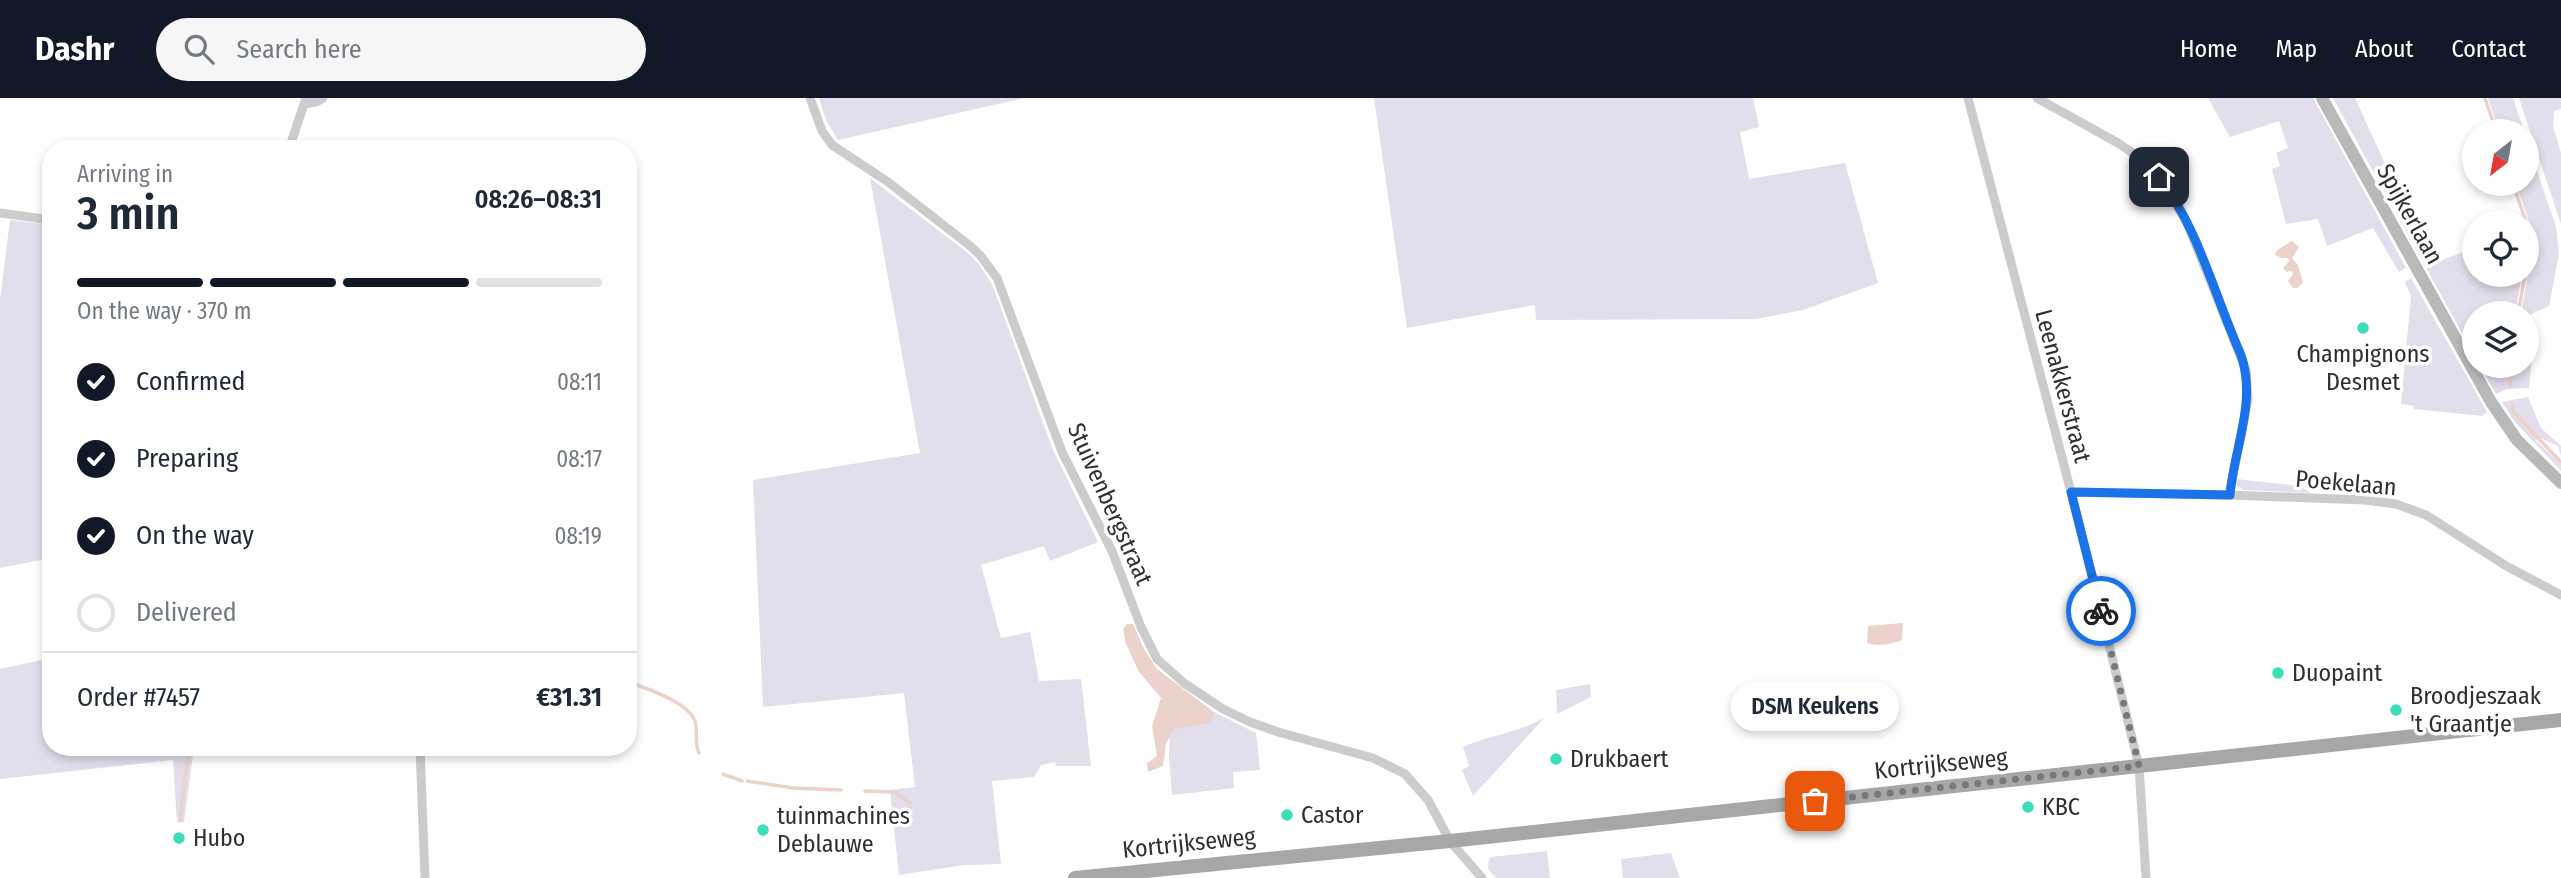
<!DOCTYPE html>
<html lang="en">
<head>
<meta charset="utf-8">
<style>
  body { margin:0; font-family:"Fira Sans Condensed",sans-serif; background:#f6f6f7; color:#1f2937; height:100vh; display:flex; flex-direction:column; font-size:26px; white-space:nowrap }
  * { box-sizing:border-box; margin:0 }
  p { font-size:23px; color:#747a83 }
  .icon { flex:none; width:38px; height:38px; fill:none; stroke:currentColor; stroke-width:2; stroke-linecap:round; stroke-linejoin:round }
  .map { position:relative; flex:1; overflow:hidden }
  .side { position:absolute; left:42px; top:42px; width:595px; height:616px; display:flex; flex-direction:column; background:#fff; border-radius:28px; box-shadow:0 4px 10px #0003 }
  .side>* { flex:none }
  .needle { width:46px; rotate:211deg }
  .fabs { position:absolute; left:2462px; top:21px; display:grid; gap:14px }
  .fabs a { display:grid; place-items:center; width:77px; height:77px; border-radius:50%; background:#fff; box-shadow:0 4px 10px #0003; font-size:35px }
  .pin { position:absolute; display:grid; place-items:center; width:60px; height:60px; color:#fff; margin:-30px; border-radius:14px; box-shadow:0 4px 10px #0006 }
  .courier { position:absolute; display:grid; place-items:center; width:70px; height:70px; margin:-35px; border:5px solid #1a73e8; border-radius:50%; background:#fff; color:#222; box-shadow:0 2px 9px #0007 }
  .bubble { position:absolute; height:49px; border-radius:24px; background:#fff; box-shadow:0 4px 10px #0003; font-size:23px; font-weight:600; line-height:49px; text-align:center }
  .head em { font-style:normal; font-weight:600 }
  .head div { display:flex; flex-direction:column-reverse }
  .head { display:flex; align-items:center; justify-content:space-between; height:119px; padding:0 35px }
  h1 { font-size:46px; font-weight:600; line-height:52px }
  .bar { display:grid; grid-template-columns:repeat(4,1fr); gap:10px 7px; align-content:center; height:84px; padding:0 35px }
  .bar i { height:9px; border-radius:5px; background:#e0e1e3 }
  .bar .selected { background:#111827 }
  .bar p { grid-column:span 4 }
  .line { display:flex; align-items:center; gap:18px; padding:0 35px; border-top:2px solid #e0e1e3 }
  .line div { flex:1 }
  ol { padding:0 35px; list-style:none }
  li { display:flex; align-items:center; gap:21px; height:77px }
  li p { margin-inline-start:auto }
  li .icon { padding:7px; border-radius:50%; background:#111827; color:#fff; stroke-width:4 }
  li:last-child { color:#747a83 }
  li i { width:38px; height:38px; border:4px solid #e0e1e3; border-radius:50% }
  header { display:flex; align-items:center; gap:42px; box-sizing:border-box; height:98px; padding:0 35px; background:#111827; color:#fff }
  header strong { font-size:33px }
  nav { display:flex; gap:38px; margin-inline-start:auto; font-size:24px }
  .search { width:490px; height:63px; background:#f6f6f7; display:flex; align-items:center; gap:18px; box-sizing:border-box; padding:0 24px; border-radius:38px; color:#747a83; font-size:26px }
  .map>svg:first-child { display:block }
  .green { fill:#e2deec }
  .water { fill:#ebd3cb }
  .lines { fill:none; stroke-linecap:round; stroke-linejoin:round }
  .stream { stroke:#ebd3cb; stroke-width:3.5 }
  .street { stroke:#ccc; stroke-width:9 }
  .secondary { stroke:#b9b9b9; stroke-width:12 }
  .primary { stroke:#a7a7a7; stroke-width:14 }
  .done { stroke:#787878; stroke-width:7; stroke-dasharray:0 12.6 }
  .route { stroke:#1a73e8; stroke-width:9 }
  .poi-dot { fill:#3adebb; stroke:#fff; stroke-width:2.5 }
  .labels { text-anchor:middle; stroke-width:7; stroke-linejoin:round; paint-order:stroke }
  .street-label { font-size:24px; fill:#2f2f2f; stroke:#fff }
  .poi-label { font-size:24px; fill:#2f2f2f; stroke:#fff; text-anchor:start }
</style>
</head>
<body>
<header>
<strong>Dashr</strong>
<div class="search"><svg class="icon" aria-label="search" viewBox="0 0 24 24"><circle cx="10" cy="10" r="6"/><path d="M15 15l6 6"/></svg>Search here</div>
<nav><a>Home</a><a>Map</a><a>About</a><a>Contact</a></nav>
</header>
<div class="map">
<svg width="2561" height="780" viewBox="0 0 2561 780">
  <rect width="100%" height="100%" fill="#fff"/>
  <path class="green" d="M819,0H1025L838,42L826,22Z
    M1374,0H1753L1759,29L1740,34L1749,81L1845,65L1878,185L1803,212L1756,221L1536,222L1535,207L1407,230Z
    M2208,0H2313L2406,170L2399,174L2373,130L2327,148L2318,121L2286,126L2272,71L2280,68L2276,55L2288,50L2279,23L2230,39Z
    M2333,0H2355L2431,166L2474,150V177H2522L2515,215H2474V257Z
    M2488,0H2513L2524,33H2499Z
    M2519,0H2561V11L2554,13L2553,28L2561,55V126Z
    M2527,43L2556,129L2559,156L2549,208L2527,218V215H2521L2533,148L2532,133L2516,86H2527Z
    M870,80L968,155L978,165L992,186L1053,352L1098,444L1050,463L1044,448L981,467L1001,540L1030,534L1039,583L1081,581L1091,668H1056L1055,664L1041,667L1034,679L992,683L1001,766L964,767L899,777L890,692L915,689L904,595L763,609L753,382L920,355Z
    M10,122L51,127V460L0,470V202Z
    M2411,180L2487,314L2482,318L2414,311V308L2401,306L2411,198L2405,184Z
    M2527,256L2532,257L2529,290L2507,291L2496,296L2480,268H2527Z
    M2528,299L2541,330L2561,348V358L2558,348L2540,340L2535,342L2561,366V373L2514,323L2502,304Z
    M2236,381L2299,388L2311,395L2243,392L2236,387Z
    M51,560V649H194L184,724H177L173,662L0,681V571Z
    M1590,586L1591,599L1557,616L1556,592Z
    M1214,614L1256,635L1260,672L1233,674L1234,690L1172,697L1169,659L1170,634L1177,629L1193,628L1213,621Z
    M1545,619L1473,698L1462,672L1469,668L1463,649C1490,637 1519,635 1545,619Z
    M1547,753L1550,780H1496L1488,771L1489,762L1491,759Z
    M1671,755L1680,780H1623L1621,761Z"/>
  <path class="water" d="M2292,143L2299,149L2292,160L2298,167L2303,184L2298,190H2293L2288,183L2293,176L2292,173L2286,174L2283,170L2289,163L2288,160H2281L2275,157L2277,152Z
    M1903,525L1902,542C1892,546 1878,549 1867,545L1868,528Z
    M1133,526L1144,551L1157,571L1214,614L1213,621L1209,625L1174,631L1166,646L1163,668L1148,674L1147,665L1157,658L1152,628L1161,600L1139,574L1126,546L1123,531L1127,526Z"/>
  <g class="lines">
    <path class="stream" d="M2485,0L2496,33
      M2513,86L2526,124
      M2527,128L2530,138L2527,165
      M2519,210L2525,177
      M2510,288L2512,268
      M2512,306L2513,314L2561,364
      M628,584C646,590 688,604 695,623C698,633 694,645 699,655
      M723,676L742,683
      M747,683L793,690L841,692
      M865,693L895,694L910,705
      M180,723L189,649"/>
    <path class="street" d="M810,0L822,33L832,47L888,84L969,147L980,157L997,180L1062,354L1112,453L1141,529L1157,561L1184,585L1223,611L1250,624L1278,634L1373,660L1405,676L1428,702L1450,743L1482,780
      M1968,0L2071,394L2139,668L2146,780
      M2037,0L2118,45L2140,60L2167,90L2187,125L2246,272L2248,301L2229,397
      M304,6L316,4L323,0
      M289,51L306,0
      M0,115L51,122
      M2071,394L2229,397L2365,402L2396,406L2426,417L2508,469L2561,497
      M420,649L425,780"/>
    <path class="secondary" d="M2322,0L2491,304L2517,342L2561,385"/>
    <path class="primary" d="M1075,780L1450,743L2561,622"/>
  </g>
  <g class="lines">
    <path class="done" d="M1815,703L2139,668L2101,513"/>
    <path class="route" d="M2101,513L2071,394L2230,397C2234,350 2257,304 2241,257C2215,199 2198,129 2159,79"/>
  </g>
  <g class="poi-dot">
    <circle cx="2363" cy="230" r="7"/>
    <circle cx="2278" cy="575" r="7"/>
    <circle cx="2396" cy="612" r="7"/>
    <circle cx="1556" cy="661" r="7"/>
    <circle cx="2028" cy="709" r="7"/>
    <circle cx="1287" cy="717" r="7"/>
    <circle cx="763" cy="732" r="7"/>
    <circle cx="179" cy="740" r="7"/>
  </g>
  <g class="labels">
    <g class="street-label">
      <text transform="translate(2410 116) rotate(61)" y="8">Spijkerlaan</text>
      <text transform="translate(2063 288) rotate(75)" y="8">Leenakkerstraat</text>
      <text transform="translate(2346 385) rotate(5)" y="8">Poekelaan</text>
      <text transform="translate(1110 406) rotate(66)" y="8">Stuivenbergstraat</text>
      <text transform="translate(1941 666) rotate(-6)" y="8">Kortrijkseweg</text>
      <text transform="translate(1189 745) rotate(-6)" y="8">Kortrijkseweg</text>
    </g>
    <g class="poi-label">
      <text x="2363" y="264" text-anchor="middle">Champignons<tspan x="2363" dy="28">Desmet</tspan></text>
      <text x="2292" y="583">Duopaint</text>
      <text x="2410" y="606">Broodjeszaak<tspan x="2410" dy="28">'t Graantje</tspan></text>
      <text x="1570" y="669">Drukbaert</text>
      <text x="2042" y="717">KBC</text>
      <text x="1301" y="725">Castor</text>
      <text x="777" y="726">tuinmachines<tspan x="777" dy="28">Deblauwe</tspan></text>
      <text x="193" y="748">Hubo</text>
    </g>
  </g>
</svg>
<div class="fabs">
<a><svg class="needle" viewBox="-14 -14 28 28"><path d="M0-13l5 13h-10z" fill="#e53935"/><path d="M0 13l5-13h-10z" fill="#747a83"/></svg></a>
<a><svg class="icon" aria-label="locate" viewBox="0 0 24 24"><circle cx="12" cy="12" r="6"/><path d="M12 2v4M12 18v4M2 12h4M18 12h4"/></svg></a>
<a><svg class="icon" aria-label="layers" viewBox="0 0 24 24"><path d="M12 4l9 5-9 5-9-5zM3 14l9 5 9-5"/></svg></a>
</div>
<div class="pin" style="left:1815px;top:703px;background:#ea580c"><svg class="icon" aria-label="bag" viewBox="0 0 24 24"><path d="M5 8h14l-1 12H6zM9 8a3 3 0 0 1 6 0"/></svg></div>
<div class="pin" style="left:2159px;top:79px;background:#1f2937"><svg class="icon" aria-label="home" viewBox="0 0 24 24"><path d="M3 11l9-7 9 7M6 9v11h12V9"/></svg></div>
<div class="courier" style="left:2101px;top:513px"><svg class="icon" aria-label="bike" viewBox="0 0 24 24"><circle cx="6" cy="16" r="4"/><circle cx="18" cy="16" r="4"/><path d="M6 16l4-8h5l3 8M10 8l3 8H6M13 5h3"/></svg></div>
<div class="bubble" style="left:1731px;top:584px;width:168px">DSM Keukens</div>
<section class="side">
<div class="head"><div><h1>3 min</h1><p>Arriving in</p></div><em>08:26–08:31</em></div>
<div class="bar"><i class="selected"></i><i class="selected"></i><i class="selected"></i><i></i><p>On the way · 370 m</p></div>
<ol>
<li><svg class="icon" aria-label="check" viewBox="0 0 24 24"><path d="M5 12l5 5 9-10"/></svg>Confirmed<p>08:11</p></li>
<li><svg class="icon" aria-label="check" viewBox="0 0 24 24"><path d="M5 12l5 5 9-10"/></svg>Preparing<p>08:17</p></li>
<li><svg class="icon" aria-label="check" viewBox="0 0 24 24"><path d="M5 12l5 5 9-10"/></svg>On the way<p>08:19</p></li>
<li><i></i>Delivered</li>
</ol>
<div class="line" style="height:91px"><div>Order #7457</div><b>€31.31</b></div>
</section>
</div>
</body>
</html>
